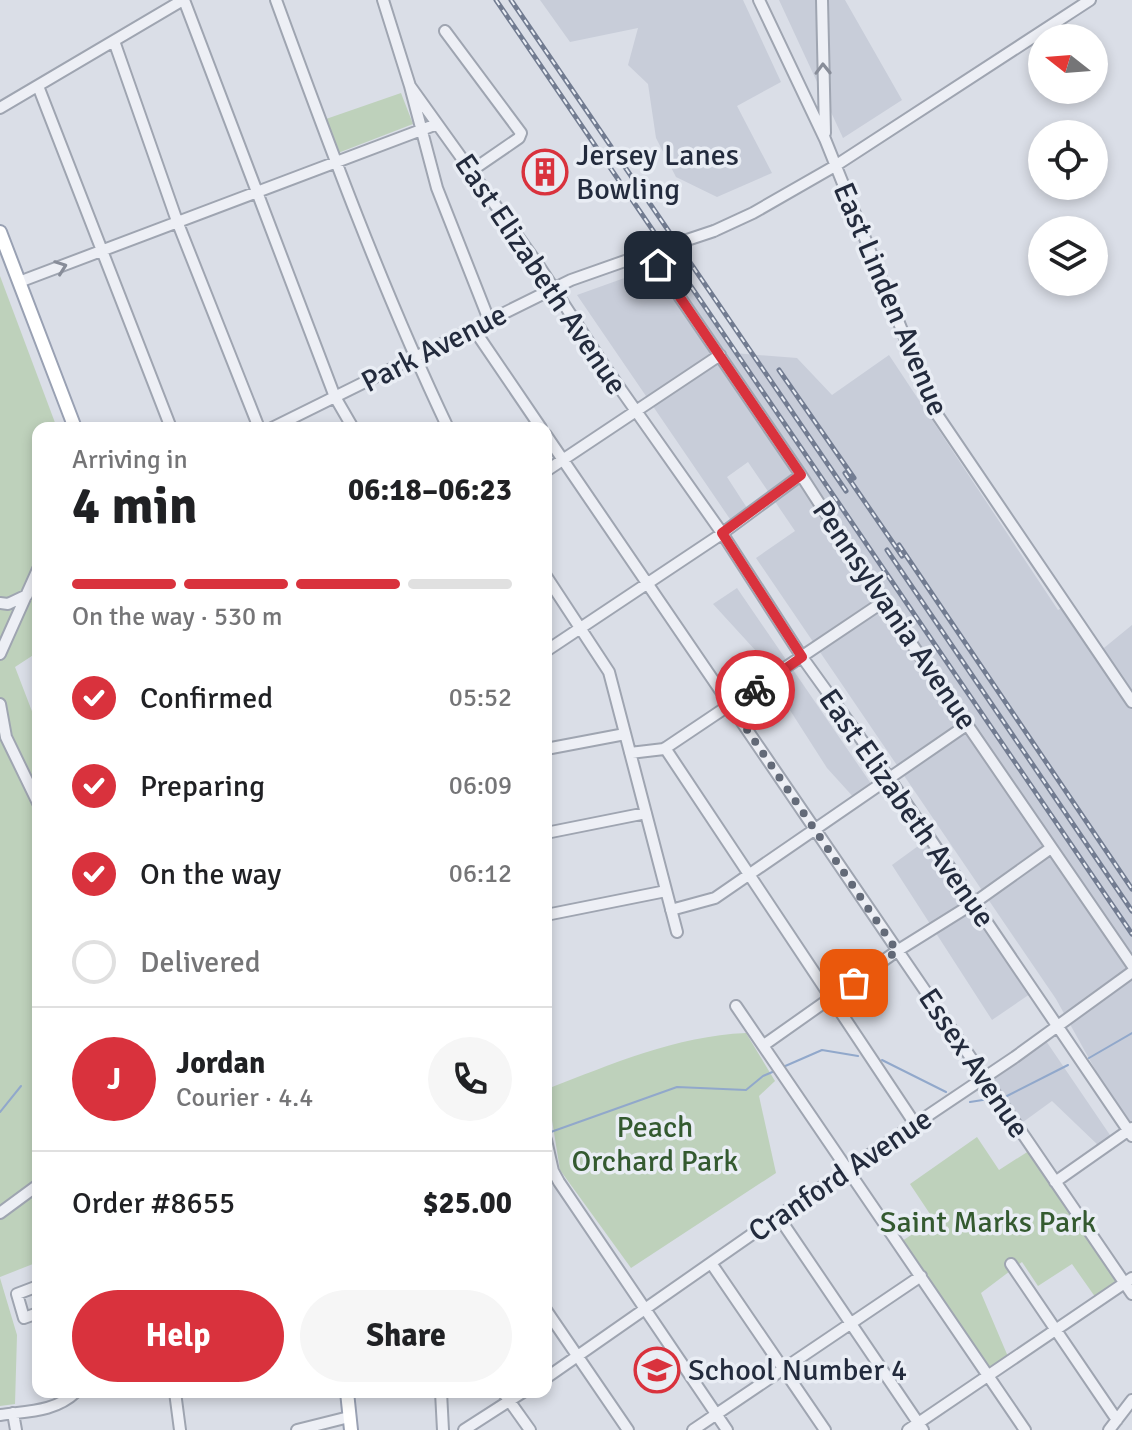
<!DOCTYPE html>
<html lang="en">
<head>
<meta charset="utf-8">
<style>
  body { margin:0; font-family:Signika,sans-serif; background:#f6f6f6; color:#202124; height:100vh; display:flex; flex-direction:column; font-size:30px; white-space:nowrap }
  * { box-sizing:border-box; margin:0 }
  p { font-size:26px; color:#757577 }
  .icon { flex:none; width:44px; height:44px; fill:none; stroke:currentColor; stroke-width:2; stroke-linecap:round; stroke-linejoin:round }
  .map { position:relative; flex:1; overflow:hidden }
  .panel { position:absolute; left:32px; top:422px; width:520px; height:976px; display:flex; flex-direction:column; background:#fff; border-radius:16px; box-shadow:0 4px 12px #0003 }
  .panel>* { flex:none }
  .needle { width:52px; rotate:287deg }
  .buttons { position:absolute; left:1028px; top:24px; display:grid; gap:16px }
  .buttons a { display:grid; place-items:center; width:80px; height:80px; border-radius:50%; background:#fff; box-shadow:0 4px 12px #0003; font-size:40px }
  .pin { position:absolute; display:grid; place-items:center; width:68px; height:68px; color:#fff; margin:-34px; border-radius:16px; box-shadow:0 4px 12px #0006 }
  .courier { position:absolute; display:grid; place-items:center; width:80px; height:80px; margin:-40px; border:6px solid #d9323d; border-radius:50%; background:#fff; color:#222; box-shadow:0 2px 10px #0007 }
  .overview em { font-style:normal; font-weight:700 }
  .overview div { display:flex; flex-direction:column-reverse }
  .overview { display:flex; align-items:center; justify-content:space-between; height:136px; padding:0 40px }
  h1 { font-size:52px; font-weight:700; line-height:60px }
  .bar { display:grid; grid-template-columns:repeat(4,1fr); gap:12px 8px; align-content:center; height:96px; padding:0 40px }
  .bar i { height:10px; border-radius:6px; background:#e0e0e0 }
  .bar .current { background:#d9323d }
  .bar p { grid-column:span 4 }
  .line { display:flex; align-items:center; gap:20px; padding:0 40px; border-top:2px solid #e0e0e0 }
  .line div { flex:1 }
  .round { display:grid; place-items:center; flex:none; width:84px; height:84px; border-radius:42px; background:#f6f6f6 }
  ol { padding:0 40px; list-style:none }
  li { display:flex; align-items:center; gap:24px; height:88px }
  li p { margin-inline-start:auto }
  li .icon { padding:8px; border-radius:50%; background:#d9323d; color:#fff; stroke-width:4 }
  li:last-child { color:#757577 }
  li i { width:44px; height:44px; border:4px solid #e0e0e0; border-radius:50% }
  .cta { display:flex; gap:16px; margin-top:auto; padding:16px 40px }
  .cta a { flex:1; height:92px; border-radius:48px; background:#d9323d; color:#fff; font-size:32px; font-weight:700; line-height:92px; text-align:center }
  .cta a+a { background:#f6f6f6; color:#202124 }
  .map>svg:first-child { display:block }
  .built { fill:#c8cdd9 }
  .green { fill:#bed1bb }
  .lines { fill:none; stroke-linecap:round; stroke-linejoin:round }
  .stream { stroke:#91a8cb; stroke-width:2 }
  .minor-casing { stroke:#9fa5b1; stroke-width:14 }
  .major-casing { stroke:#99a1b3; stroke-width:16 }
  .minor { stroke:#edeff5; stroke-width:10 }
  .major { stroke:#fff; stroke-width:12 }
  .rail-casing { stroke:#727c91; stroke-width:5 }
  .rail { stroke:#e9edf4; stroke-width:2; stroke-dasharray:6; stroke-linecap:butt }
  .minor-bridge-casing { stroke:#9fa5b1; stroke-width:14; stroke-linecap:butt }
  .minor-bridge { stroke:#edeff5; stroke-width:10 }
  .oneway { stroke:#888d99 }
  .done { stroke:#636a78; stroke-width:8; stroke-dasharray:0 14.4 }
  .route { stroke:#d9323d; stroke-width:10 }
  .labels { text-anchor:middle; stroke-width:7; stroke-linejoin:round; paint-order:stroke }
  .poi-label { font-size:30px; fill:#232b3d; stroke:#e9edf4; text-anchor:start }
  .street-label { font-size:30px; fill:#232b3d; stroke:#e9edf4 }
  .park-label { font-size:30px; fill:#345a30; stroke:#e9edf4 }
</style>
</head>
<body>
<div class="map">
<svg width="1132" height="1430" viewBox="0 0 1132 1430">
  <rect width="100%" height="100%" fill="#dadee7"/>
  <path class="built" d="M540,0H743L781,82L737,106L772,173L717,197L676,177L656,138L648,84L628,65L638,28L570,42Z
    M779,0H845L902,100L843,138Z
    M672,261L734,353L797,358L832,395L889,355L1058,610L1067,605L1099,652L1132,625V1136L1056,999L756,558L795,531L748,462L727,477L749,511L732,522L577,295Z
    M737,588L874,788L856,800L827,768L770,679L777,674L713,604Z
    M925,841L1030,994L992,1020L892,865Z
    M1042,1035L1112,1138L1100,1147L1052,1101L1019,1125L985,1076Z"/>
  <path class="green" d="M401,93L413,124L338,153L326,119Z
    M0,276L57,428H38V652L15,667L38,727V1262L0,1277Z
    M746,1033L775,1081L759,1096L776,1173L631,1268L560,1170L547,1089C612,1064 676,1036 746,1033Z
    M977,1137L999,1170L1035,1147L1128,1281L1098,1301L1072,1264L1038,1286L1022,1262L981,1293L1009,1359L987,1374L899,1243L934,1220L910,1184Z
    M0,1278L17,1335L15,1404L0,1406Z"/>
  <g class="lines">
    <path class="stream" d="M1089,1058L1132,1033
      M882,1060L946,1092
      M783,1067L822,1050L858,1056
      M1007,1096L1068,1065
      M970,1102L989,1099
      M0,1112L21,1086
      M548,1133L677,1087L746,1090L763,1076L777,1070"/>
    <g class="minor-casing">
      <path id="minor" d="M184,0L335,397L353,428
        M276,0C329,145 382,289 448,428
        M383,0L410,86L437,188L489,320
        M759,0L825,139L934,410L1132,702
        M822,0L825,133
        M445,31L521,133L519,138L471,171
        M114,41L177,221L259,428
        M38,86L171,428
        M410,86L539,266L605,367L722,533L802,657L889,778L1132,1136
        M0,108L183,0
        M714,231L753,213L835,166L1090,0
        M658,265L801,475L883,602L1132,965
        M19,282L437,124
        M473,328L541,428
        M272,428L571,280L642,255
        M546,435L1132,1294
        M546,471L720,355
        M546,576L609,672L677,932
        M0,603L8,604L27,595
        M546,651L720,535L801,475
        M0,654L38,569
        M0,704L6,737L38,803
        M665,748L915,1124
        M546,749L625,734
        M630,753L664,749L883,602
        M546,833L646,813
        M671,910L715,898L968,724
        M546,915L666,891
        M736,1006L1025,1430
        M764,1045L897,951L974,903L1051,848
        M546,1140L553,1171L559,1182L727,1430
        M1055,1182L1132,1128
        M0,1213L38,1185
        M778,1216L923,1430
        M711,1263L825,1430
        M1011,1264L1117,1420
        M38,1286L17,1294L24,1318L38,1313
        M546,1310L628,1430
        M546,1378L771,1221L1015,1057L1132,972
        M175,1392L180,1430
        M441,1392L443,1430
        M503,1392L530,1430
        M13,1413L16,1430
        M0,1415C28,1411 55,1412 76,1392
        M297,1430L349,1417
        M464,1430L523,1392
        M693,1430L921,1276
        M908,1430L1132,1278
        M1109,1430L1132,1400"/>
    </g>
    <g class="major-casing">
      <path id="major" d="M0,232L75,428
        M347,1392L351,1430"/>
    </g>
    <use href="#minor" class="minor"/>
    <use href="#major" class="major"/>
    <g class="rail-casing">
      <path id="rail" d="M496,0L1132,934
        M511,0L846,491
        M779,370L854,478
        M845,473L902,556
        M899,545L1132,889
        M887,550L1132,911"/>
    </g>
    <use href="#rail" class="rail"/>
    <g class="minor-bridge-casing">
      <path id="minor-bridge" d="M642,255L714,231"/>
    </g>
    <use href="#minor-bridge" class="minor-bridge"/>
  </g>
  <defs><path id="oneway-chevron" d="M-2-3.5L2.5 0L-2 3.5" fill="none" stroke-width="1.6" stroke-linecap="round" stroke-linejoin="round" transform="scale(2)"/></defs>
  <g class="oneway">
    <use href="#oneway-chevron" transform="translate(823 69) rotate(-91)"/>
    <use href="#oneway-chevron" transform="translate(61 267) rotate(-20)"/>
  </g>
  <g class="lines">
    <path class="done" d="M755,690L731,706L897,951L854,983"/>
    <path class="route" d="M658,265L801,475L722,533L802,657L755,690"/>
  </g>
  <defs>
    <g id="building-ring" transform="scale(2.3)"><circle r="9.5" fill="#e9edf4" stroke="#d9323d" stroke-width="1.5"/><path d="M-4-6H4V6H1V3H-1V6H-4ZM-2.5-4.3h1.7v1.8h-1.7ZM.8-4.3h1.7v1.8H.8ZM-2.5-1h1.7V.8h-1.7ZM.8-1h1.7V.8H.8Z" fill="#d9323d"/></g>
    <g id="school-ring" transform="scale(2.3)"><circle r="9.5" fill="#e9edf4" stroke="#d9323d" stroke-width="1.5"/><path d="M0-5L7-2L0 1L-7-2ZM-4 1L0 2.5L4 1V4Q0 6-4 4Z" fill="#d9323d"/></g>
  </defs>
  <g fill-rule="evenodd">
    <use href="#building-ring" x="545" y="172"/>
    <use href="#school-ring" x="657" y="1370"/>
  </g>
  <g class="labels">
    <g class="poi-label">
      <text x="576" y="165">Jersey Lanes<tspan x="576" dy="34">Bowling</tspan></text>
      <text x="688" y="1380">School Number 4</text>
    </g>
    <g class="street-label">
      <text transform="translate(541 274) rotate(56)" y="10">East Elizabeth Avenue</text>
      <text transform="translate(891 299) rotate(67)" y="10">East Linden Avenue</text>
      <text transform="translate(434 348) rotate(-27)" y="10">Park Avenue</text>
      <text transform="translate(895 615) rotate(56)" y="10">Pennsylvania Avenue</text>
      <text transform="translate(907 808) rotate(55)" y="10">East Elizabeth Avenue</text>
      <text transform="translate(974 1063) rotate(56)" y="10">Essex Avenue</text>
      <text transform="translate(840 1175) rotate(-34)" y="10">Cranford Avenue</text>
    </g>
    <g class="park-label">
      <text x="655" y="1137">Peach<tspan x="655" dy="34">Orchard Park</tspan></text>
      <text x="988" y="1232">Saint Marks Park</text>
    </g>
  </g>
</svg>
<div class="buttons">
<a><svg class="needle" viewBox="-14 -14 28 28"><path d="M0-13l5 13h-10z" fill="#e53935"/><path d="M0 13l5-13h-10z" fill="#757577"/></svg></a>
<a><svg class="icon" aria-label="locate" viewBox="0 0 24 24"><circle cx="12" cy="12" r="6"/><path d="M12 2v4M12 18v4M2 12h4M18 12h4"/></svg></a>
<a><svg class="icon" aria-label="layers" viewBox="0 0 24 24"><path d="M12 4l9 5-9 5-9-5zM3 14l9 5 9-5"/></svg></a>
</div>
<div class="pin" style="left:854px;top:983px;background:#ea580c"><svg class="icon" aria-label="bag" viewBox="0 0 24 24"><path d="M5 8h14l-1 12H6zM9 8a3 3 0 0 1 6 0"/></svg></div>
<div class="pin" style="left:658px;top:265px;background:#1f2937"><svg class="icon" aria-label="home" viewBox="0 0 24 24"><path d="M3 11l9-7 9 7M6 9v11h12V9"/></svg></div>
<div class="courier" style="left:755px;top:690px"><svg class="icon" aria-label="bike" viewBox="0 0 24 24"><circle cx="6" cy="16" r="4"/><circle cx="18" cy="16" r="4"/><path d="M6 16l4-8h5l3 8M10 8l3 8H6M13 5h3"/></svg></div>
<section class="panel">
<div class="overview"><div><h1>4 min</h1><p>Arriving in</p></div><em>06:18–06:23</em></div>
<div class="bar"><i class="current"></i><i class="current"></i><i class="current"></i><i></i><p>On the way · 530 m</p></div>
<ol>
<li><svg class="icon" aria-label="check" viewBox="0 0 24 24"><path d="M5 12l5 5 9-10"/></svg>Confirmed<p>05:52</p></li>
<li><svg class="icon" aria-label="check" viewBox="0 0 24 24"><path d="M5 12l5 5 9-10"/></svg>Preparing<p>06:09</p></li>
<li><svg class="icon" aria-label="check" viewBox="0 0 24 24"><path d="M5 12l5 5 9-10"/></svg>On the way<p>06:12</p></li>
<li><i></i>Delivered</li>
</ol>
<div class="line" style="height:144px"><b class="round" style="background:#d9323d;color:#fff">J</b><div><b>Jordan</b><p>Courier · 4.4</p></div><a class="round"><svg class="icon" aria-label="phone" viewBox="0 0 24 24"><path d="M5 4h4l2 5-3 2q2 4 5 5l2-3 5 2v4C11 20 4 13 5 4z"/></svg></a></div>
<div class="line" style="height:104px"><div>Order #8655</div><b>$25.00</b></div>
<div class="cta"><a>Help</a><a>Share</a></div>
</section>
</div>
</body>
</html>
